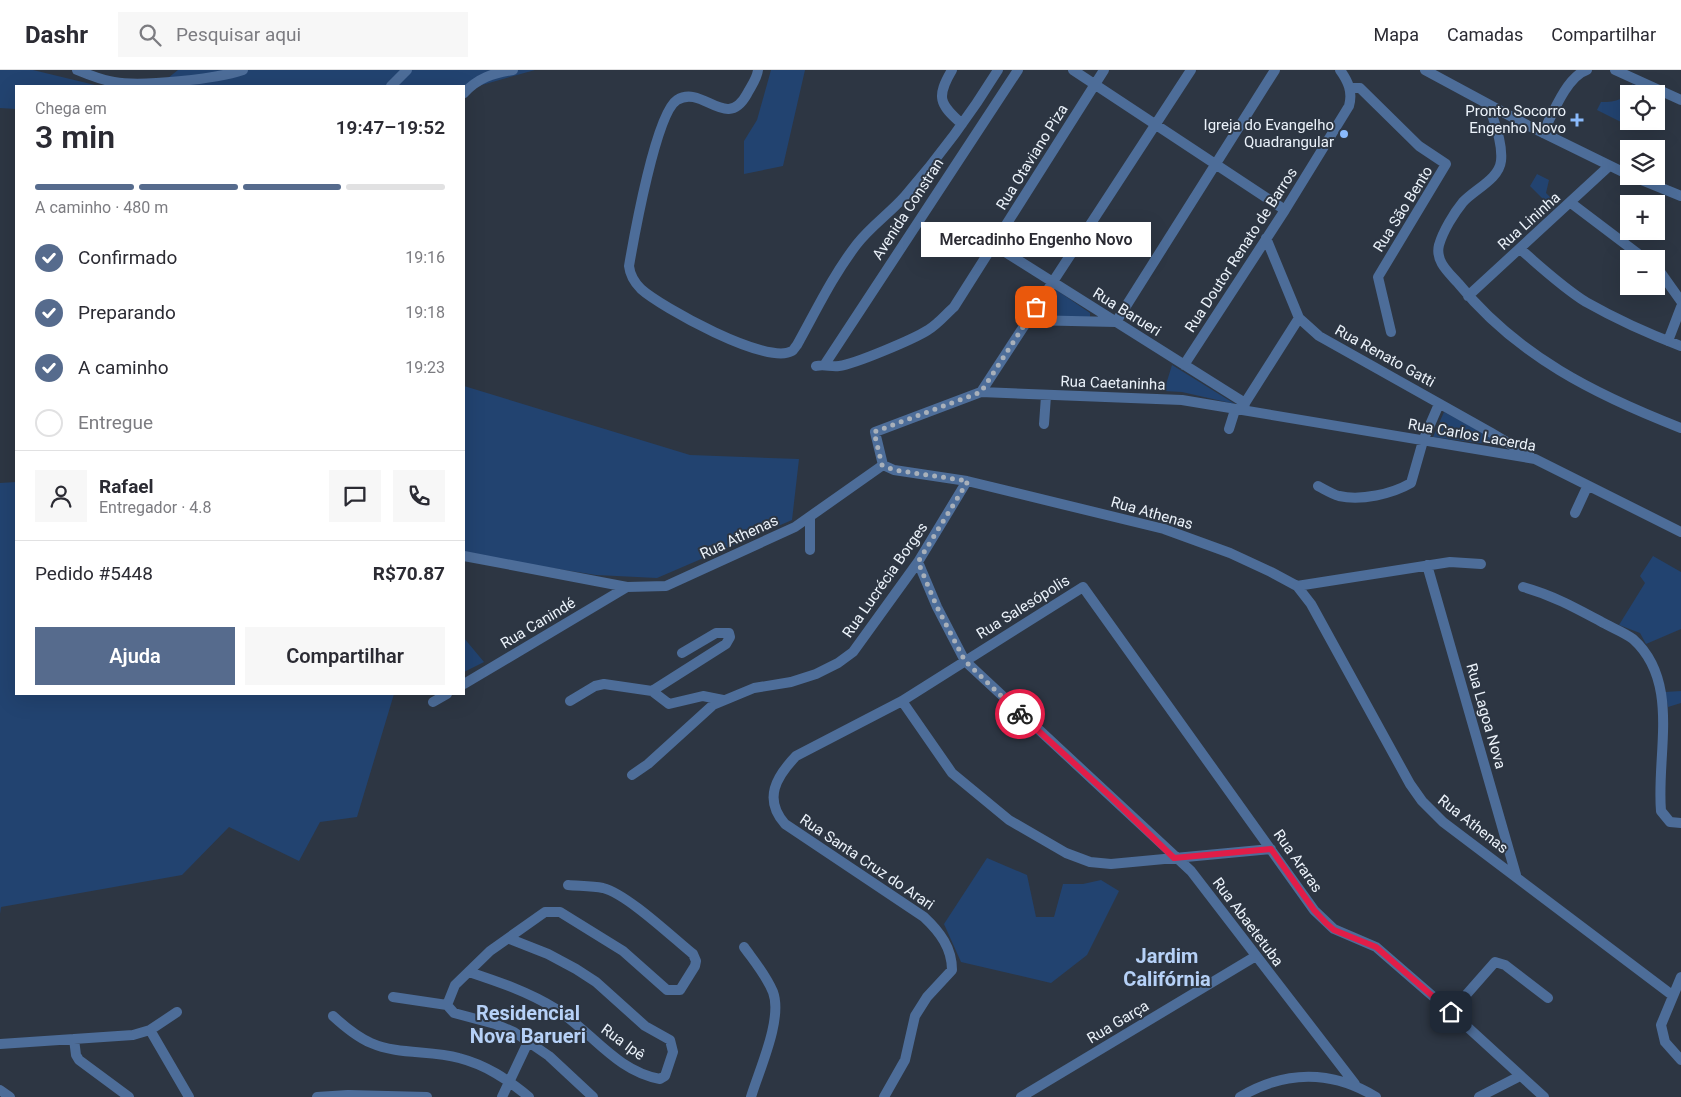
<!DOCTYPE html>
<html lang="pt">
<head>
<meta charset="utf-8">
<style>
  body { margin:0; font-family:Roboto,sans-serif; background:#f7f7f7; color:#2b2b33; height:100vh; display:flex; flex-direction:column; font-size:19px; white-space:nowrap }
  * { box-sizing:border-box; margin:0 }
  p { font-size:16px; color:#7c7c81 }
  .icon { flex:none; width:28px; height:28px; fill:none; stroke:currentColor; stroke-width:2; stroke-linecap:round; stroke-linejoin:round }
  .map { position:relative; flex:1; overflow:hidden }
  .panel { position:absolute; left:15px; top:15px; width:450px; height:610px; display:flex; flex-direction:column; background:#fff; border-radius:0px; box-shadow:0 5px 20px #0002 }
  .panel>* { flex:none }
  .fabs { position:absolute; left:1620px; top:15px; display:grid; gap:10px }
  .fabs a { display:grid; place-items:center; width:45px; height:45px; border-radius:0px; background:#fff; box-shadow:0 5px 20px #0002; font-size:25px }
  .pin { position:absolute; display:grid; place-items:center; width:42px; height:42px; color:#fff; margin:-21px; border-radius:10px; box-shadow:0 2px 8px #0006 }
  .courier { position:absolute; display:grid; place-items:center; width:50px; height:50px; margin:-25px; border:4px solid #e11d48; border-radius:50%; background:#fff; color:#222; box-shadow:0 1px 6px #0007 }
  .bubble { position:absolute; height:35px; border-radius:0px; background:#fff; box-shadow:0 5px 20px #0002; font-size:16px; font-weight:600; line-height:35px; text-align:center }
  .head em { font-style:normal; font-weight:600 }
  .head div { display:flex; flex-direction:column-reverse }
  .head { display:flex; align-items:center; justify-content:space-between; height:85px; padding:0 20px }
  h1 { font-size:32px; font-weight:600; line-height:38px }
  .bar { display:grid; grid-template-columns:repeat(4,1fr); gap:8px 5px; align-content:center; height:60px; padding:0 20px }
  .bar i { height:6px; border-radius:4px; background:#e1e1e2 }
  .bar .selected { background:#566b8d }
  .bar p { grid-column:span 4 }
  .line { display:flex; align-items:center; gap:12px; padding:0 20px; border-top:1px solid #e1e1e2 }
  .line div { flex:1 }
  .round { display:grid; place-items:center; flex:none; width:52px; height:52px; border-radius:0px; background:#f7f7f7 }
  ol { padding:0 20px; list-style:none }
  li { display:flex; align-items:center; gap:15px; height:55px }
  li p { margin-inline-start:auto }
  li .icon { padding:5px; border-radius:50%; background:#566b8d; color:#fff; stroke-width:4 }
  li:last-child { color:#7c7c81 }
  li i { width:28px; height:28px; border:2px solid #e1e1e2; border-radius:50% }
  .action { display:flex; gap:10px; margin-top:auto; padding:10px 20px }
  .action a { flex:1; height:58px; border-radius:0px; background:#566b8d; color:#fff; font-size:20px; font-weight:600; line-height:58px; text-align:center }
  .action a+a { background:#f7f7f7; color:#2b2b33 }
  header { display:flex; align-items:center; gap:30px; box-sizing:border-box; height:70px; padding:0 25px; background:#fff; border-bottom:1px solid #e1e1e2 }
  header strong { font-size:24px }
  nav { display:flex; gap:28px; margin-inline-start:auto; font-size:18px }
  .search { width:350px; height:45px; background:#f7f7f7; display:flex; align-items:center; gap:12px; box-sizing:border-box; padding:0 18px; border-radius:0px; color:#7c7c81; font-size:19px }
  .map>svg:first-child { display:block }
  .green { fill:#224370 }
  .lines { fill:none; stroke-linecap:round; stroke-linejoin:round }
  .minor { stroke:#4d6d99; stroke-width:10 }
  .done { stroke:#a8b0ba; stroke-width:5; stroke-dasharray:0 9 }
  .route { stroke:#e11d48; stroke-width:6 }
  .poi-dot { fill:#8abafc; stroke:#2d3643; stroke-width:2 }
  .labels { text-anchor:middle; stroke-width:4; stroke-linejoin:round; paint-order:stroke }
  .poi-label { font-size:15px; fill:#ebf2fa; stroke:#2d3643; text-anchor:end }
  .street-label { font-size:15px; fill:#ebf2fa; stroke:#2d3643 }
  .district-label { font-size:20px; font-weight:bold; fill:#b6d1f7; stroke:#2d3643 }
</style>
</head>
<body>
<header>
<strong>Dashr</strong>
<div class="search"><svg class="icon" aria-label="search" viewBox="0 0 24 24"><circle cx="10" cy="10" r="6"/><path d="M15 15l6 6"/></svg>Pesquisar aqui</div>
<nav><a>Mapa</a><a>Camadas</a><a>Compartilhar</a></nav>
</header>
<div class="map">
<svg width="1681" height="1027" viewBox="0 0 1681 1027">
  <rect width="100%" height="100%" fill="#2d3643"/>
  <path class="green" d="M0,0H33L99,16H16V39L0,38Z
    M178,0H535L464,20V16H158Z
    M771,0H805L783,96L744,104V71L757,50Z
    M1632,14L1639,17L1636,24H1629V51L1627,55L1597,40L1601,32C1617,32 1626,30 1632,14Z
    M1537,104L1549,110L1546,123L1557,134L1553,139L1530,116Z
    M1055,219L1090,243V247L1035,248Z
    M1172,295L1235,334L1182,322L1164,321Z
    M464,316L690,385L799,389L792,450L657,508L596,505L464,484Z
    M1444,342L1502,372V376L1433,367Z
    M16,412V624H394L357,747L320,752L299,791L229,757L182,805L1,837L0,844V413Z
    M1653,486L1681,502V559L1646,574L1640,563L1619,555L1645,513L1640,506Z
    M464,568L484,592L464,602Z
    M1681,621V633L1668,637L1665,622Z
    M987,788L1027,805L1036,847H1054L1063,814H1083L1101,810L1119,821L1087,885L1051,913L961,892L944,854Z"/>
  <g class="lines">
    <path class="minor" d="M77,0C89,5 101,10 114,12C142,17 216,9 243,0
      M758,0C757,9 751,16 747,24C726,62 703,14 677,30C656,43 634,167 629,196C630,205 634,212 641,219C661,237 767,296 792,281C794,280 795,277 797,275C816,241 833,205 857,174C871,156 890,143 905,126C939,87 971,44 998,0
      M952,0C936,27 939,34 962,54
      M1073,0L1285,140
      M1425,0L1527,55L1629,105
      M1615,0L1681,30
      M391,16L407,0
      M1350,18H1360L1419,76L1446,94L1378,207L1391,262
      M464,23C478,8 493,3 513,0
      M1489,35C1494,52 1503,73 1501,91C1499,109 1475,119 1463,132C1454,143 1443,161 1439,175C1435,191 1448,202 1458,213C1517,286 1596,325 1681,358
      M1543,63C1552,45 1567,6 1587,0
      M1632,106L1681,126
      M1571,133L1645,189
      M1266,168L1299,248L1319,266L1490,362L1530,386
      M994,175L1245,333
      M1520,179C1541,197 1562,217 1586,232C1616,249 1649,264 1681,276
      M1656,196L1681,231
      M1468,226L1608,97
      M1027,250L1116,252L1275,0
      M1668,271L1681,237
      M825,294L1018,0
      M1184,295L1285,140L1349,36C1353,22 1348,11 1340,0
      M816,296C824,294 831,297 839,296C855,294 914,269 928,260C938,254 946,244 954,237L1104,0
      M981,322L1182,330L1535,389L1681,462
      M1244,339L1245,333L1299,248
      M1044,354L1046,326
      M1229,359L1235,340
      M883,395L875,362L981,322L1191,0
      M1318,416C1324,419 1332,424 1339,426C1361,431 1392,424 1411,413L1423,371L1439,334
      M1575,443L1587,417
      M810,480V448
      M464,486L627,517L666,516L795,457L883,395L894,400L967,411L1164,459L1230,483L1271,502L1297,516L1311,534L1410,714L1422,731L1443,752L1672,925
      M918,492L937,537L965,591L1191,801L1355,1014
      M1427,495L1516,805
      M1297,516L1450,492L1481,494
      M1523,517C1552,525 1574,537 1600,551C1610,557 1624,562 1633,569C1681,612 1656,685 1661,741L1670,752L1681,753
      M682,583L716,563H729L730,567L726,574L652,621L669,634L703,626L723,630
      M464,614L627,517
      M570,631L595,616L604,614L652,621
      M902,631L952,703L1009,750L1066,783L1090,792L1111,794L1271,779
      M433,632L447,624
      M632,705L648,694L713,635L754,618L791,612L816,604L838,593L853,582L918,492L967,411
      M744,877C754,891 766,905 773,922C783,949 759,1000 751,1027
      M469,902C499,912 529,922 556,939C592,962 616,1001 660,1009L665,1006L673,982L670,970L645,956L596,912L576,899L548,884L510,869
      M1681,907L1661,955L1665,972L1681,990
      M393,927L447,935L454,943L495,954L514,962L549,986L593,1027
      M447,935L455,915L490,881L545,842H560L623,881L667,920H680L695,896L696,891L693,884C672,867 627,824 603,818C592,816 579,816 568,815
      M1451,942L1495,892L1505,895L1548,928
      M333,946C345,957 357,967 371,973C398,985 431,980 459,988C486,995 507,1009 529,1027
      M150,960L189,1027
      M74,969L76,985L79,990L129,1027
      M0,974L133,965L150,960L177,942
      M0,1020L10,1027
      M317,1027L348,1025L427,1027
      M502,1027L529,970
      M884,1027L905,990L915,946L927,927L952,900C952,878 940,862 924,847L785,754C763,729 776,707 796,686L902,631L1083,517L1314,840L1334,859L1376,877L1451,942L1544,1027
      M1021,1027L1256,886
      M1240,1027C1285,1000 1332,1000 1376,1027
      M1479,1027L1520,1006"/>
  </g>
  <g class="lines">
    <path class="done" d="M1020,644L965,591L937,537L918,492L968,411L894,400L882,395L874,362L981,322L1036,237"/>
    <path class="route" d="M1020,644L1110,726L1174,788L1271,779L1314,840L1326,853L1334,860L1376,877L1451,942"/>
  </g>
  <g class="poi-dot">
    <path d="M1574.5 42.5h5v5h5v5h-5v5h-5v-5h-5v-5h5z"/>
    <circle cx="1344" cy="64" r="5"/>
  </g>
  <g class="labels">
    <g class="poi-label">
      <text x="1566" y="46">Pronto Socorro<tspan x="1566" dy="17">Engenho Novo</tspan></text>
      <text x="1334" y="60">Igreja do Evangelho<tspan x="1334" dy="17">Quadrangular</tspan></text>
    </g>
    <g class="street-label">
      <text transform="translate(1032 87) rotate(-58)" y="5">Rua Otaviano Piza</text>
      <text transform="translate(908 139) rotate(-57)" y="5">Avenida Constran</text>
      <text transform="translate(1403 139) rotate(-58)" y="5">Rua São Bento</text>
      <text transform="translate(1529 151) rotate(-42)" y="5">Rua Lininha</text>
      <text transform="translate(1241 180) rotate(-57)" y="5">Rua Doutor Renato de Barros</text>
      <text transform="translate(1127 242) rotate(32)" y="5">Rua Barueri</text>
      <text transform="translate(1385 286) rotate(29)" y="5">Rua Renato Gatti</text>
      <text transform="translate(1113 313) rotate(2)" y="5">Rua Caetaninha</text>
      <text transform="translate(1472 365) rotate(10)" y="5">Rua Carlos Lacerda</text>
      <text transform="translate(1152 443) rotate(16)" y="5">Rua Athenas</text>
      <text transform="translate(739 467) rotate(-25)" y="5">Rua Athenas</text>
      <text transform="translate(885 510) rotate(-55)" y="5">Rua Lucrécia Borges</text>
      <text transform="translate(1023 537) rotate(-32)" y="5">Rua Salesópolis</text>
      <text transform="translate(538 553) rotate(-31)" y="5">Rua Canindé</text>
      <text transform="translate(1486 646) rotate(74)" y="5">Rua Lagoa Nova</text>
      <text transform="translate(1473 754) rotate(38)" y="5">Rua Athenas</text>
      <text transform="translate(1298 791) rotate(55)" y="5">Rua Araras</text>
      <text transform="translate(867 792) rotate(34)" y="5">Rua Santa Cruz do Arari</text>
      <text transform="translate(1248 852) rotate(53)" y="5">Rua Abaetetuba</text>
      <text transform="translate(1118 952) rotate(-31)" y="5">Rua Garça</text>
      <text transform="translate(623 972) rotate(36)" y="5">Rua Ipê</text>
    </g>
    <g class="district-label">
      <text x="1167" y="893">Jardim<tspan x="1167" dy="23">Califórnia</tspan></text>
      <text x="528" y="950">Residencial<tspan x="528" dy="23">Nova Barueri</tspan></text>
    </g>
  </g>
</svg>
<div class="fabs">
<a><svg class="icon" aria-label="locate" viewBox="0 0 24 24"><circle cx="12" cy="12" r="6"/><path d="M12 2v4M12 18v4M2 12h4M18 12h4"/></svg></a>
<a><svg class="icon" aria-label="layers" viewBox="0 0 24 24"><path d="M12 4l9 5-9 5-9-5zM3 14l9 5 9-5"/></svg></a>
<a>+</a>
<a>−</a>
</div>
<div class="pin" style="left:1036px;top:237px;background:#ea580c"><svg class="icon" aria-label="bag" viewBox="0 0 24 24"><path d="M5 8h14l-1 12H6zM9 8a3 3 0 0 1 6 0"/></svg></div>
<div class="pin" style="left:1451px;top:942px;background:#1f2937"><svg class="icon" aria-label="home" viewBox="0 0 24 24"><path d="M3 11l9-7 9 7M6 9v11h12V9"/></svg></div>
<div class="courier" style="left:1020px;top:644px"><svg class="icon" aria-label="bike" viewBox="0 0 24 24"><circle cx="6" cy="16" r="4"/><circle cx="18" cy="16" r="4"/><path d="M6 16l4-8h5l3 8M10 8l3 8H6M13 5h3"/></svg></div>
<div class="bubble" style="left:921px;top:152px;width:230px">Mercadinho Engenho Novo</div>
<section class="panel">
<div class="head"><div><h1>3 min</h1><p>Chega em</p></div><em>19:47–19:52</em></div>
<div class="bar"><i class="selected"></i><i class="selected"></i><i class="selected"></i><i></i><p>A caminho · 480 m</p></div>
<ol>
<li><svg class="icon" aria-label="check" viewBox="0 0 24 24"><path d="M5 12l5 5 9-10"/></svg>Confirmado<p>19:16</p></li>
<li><svg class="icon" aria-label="check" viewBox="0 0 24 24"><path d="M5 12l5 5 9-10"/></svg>Preparando<p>19:18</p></li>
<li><svg class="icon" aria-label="check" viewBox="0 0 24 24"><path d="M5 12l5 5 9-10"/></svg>A caminho<p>19:23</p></li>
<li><i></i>Entregue</li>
</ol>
<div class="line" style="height:90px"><a class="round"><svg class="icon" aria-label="person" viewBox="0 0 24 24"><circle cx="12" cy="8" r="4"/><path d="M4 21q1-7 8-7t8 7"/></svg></a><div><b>Rafael</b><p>Entregador · 4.8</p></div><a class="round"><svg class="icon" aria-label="chat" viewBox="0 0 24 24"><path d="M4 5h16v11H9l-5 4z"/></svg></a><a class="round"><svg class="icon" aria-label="phone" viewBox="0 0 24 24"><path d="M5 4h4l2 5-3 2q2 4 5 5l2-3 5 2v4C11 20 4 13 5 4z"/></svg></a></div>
<div class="line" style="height:65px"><div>Pedido #5448</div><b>R$70.87</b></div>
<div class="action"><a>Ajuda</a><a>Compartilhar</a></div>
</section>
</div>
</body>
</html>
